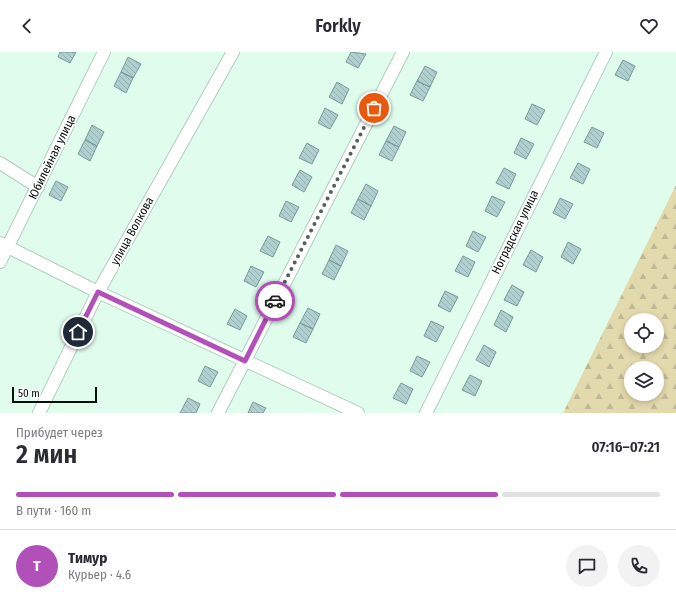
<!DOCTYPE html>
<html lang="ru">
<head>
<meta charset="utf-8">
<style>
  body { margin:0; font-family:"Fira Sans Condensed",sans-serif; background:#f2f2f3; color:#2b2b33; height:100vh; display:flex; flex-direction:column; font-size:15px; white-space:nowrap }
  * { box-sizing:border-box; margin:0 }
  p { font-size:13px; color:#7c7c81 }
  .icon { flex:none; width:22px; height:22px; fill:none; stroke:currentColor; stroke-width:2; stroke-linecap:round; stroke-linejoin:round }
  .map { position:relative; height:361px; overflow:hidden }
  .sheet { display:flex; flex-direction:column; background:#fff; flex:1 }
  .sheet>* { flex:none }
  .buttons { position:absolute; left:624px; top:261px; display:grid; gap:8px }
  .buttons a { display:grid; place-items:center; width:40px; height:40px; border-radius:50%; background:#fff; box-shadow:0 2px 6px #0003; font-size:20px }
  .scale { position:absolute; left:12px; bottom:10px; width:85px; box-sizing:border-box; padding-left:4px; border:2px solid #050f0a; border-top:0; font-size:11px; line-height:14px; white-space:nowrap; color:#050f0a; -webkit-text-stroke:3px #fff; paint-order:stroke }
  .pin { position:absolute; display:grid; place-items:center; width:34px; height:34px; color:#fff; margin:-17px; border:2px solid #fff; border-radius:50%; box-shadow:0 1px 4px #0007 }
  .courier { position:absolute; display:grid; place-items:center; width:40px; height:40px; margin:-20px; border:3px solid #b150b8; border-radius:50%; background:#fff; color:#222; box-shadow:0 1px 5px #0007 }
  .head em { font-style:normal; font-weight:600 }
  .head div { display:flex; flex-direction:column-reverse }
  .head { display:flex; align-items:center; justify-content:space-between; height:68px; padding:0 16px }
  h1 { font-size:26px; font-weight:600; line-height:30px }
  .bar { display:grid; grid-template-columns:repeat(4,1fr); gap:6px 4px; align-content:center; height:48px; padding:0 16px }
  .bar i { height:5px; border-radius:3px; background:#e1e1e2 }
  .bar .current { background:#b150b8 }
  .bar p { grid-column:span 4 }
  .line { display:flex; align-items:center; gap:10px; padding:0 16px; border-top:1px solid #e1e1e2 }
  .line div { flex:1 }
  .round { display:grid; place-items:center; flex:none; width:42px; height:42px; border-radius:21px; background:#f2f2f3 }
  header { display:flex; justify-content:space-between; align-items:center; height:52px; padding:0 16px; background:#fff; font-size:18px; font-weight:600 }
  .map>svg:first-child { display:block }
  .forest { fill:url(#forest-firs); fill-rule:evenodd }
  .building { fill:url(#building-back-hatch); stroke:#7a9a9a }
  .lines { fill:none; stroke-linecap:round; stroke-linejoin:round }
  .street-casing { stroke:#b2cdbf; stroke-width:14 }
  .street { stroke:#fff; stroke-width:12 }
  .done { stroke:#516259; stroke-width:4; stroke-dasharray:0 7.2 }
  .route { stroke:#b150b8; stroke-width:5 }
  .labels { text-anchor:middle; stroke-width:3; stroke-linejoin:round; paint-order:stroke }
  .street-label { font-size:12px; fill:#050f0a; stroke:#fff }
</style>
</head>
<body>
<header><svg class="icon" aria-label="back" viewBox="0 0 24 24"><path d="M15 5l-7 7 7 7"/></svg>Forkly<svg class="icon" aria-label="heart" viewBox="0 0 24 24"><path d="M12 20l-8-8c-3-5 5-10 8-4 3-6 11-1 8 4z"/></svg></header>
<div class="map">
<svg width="676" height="361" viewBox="0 0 676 361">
  <defs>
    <pattern id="forest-firs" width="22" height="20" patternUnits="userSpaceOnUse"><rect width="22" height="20" fill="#e2d9ad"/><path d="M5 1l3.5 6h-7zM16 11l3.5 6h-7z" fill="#c0b994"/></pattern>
    <pattern id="building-back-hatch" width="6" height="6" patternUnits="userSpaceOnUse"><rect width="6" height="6" fill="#afd0d0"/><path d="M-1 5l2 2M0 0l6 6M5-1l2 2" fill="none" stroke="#95b1b1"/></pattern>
  </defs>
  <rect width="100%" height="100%" fill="#dffced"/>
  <path class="forest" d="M676,133V361H563ZM631,268H657V294H631ZM631,316H657V342H631Z"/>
  <path class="building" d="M60,0H76L70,11L58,5Z
    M351,0L366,2L358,16L346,10Z
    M128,5L141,12L133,26L121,20Z
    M623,8L635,14L628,29L615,23Z
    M425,14L437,20L430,35L417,29Z
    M121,20L133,26L126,41L114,34Z
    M417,29L430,35L423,49L410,43Z
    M337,30L349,37L342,52L329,45Z
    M532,52L545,58L537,73L525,67Z
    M325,56L338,63L330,77L318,71Z
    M92,73L104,80L97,94L85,88Z
    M394,74L406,80L399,95L386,89Z
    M592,75L604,81L597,96L584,90Z
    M521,86L534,92L526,107L514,101Z
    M85,88L97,94L90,109L78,102Z
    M386,89L399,95L392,109L379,103Z
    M307,91L319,98L312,112L299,106Z
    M578,111L590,117L583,132L570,126Z
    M504,116L516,122L509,137L496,131Z
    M300,118L312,125L304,140L292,133Z
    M56,129L68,135L61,149L49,143Z
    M366,132L378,139L371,154L358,147Z
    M492,144L505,150L497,165L485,159Z
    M560,146L573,152L565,167L553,161Z
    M358,147L371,154L364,168L351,161Z
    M286,149L299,155L291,170L279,164Z
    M473,179L486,185L478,200L466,194Z
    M268,184L280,190L273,205L260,199Z
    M568,190L581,197L573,212L561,205Z
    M336,193L348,199L341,214L329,208Z
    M531,198L543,205L536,220L523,213Z
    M463,204L475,210L468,225L455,219Z
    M329,208L341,214L334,228L322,222Z
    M251,214L264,220L256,235L244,229Z
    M512,233L524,240L517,254L504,248Z
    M445,239L458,245L450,260L438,254Z
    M308,256L320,262L313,277L300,271Z
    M235,257L247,264L240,278L227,272Z
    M501,258L513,265L506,280L494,273Z
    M431,269L444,275L436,290L424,284Z
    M300,271L313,277L306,291L293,285Z
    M484,293L496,300L489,315L476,308Z
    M417,304L430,310L422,325L410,319Z
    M205,314L218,320L210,335L198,329Z
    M470,323L482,329L475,344L462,338Z
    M401,331L413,337L406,352L393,346Z
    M188,346L200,352L196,361H180Z
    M253,350L266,356L263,361H248Z"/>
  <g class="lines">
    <g class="street-casing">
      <path id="street" d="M0,111L38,135
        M0,191L98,240L358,361
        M0,210L104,0
        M39,361L98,240L233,0
        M218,361L403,0
        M426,361L606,0"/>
    </g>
    <use href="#street" class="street"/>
  </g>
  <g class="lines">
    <path class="done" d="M275,249L374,56"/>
    <path class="route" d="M78,280L98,240L245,309L275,249"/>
  </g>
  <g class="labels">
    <g class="street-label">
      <text transform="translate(52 105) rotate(-64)" y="4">Юбилейная улица</text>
      <text transform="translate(132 179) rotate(-61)" y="4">улица Волкова</text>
      <text transform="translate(515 180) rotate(-64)" y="4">Ноградская улица</text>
    </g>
  </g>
</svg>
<div class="buttons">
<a><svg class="icon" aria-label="locate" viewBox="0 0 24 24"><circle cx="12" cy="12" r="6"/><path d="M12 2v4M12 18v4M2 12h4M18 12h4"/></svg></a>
<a><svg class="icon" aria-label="layers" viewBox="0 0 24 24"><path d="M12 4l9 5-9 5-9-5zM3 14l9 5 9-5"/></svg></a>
</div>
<div class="scale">50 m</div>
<div class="pin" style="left:374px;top:56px;background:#ea580c"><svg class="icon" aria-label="bag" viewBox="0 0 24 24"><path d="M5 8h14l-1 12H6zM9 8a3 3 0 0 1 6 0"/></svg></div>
<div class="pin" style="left:78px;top:280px;background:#1f2937"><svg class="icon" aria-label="home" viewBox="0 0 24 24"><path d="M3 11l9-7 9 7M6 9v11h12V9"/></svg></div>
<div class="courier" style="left:275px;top:249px"><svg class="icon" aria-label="car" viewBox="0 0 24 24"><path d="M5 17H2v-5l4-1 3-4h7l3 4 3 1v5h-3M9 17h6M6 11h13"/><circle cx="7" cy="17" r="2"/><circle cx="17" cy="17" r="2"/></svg></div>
</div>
<section class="sheet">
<div class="head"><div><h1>2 мин</h1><p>Прибудет через</p></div><em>07:16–07:21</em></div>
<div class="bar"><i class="current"></i><i class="current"></i><i class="current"></i><i></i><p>В пути · 160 m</p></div>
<div class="line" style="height:72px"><b class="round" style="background:#b150b8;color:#fff">Т</b><div><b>Тимур</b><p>Курьер · 4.6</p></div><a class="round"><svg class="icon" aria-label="chat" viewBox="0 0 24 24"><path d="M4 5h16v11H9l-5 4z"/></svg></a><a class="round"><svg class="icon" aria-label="phone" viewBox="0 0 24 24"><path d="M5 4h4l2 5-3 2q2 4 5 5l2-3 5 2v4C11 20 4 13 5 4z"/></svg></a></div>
</section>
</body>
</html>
